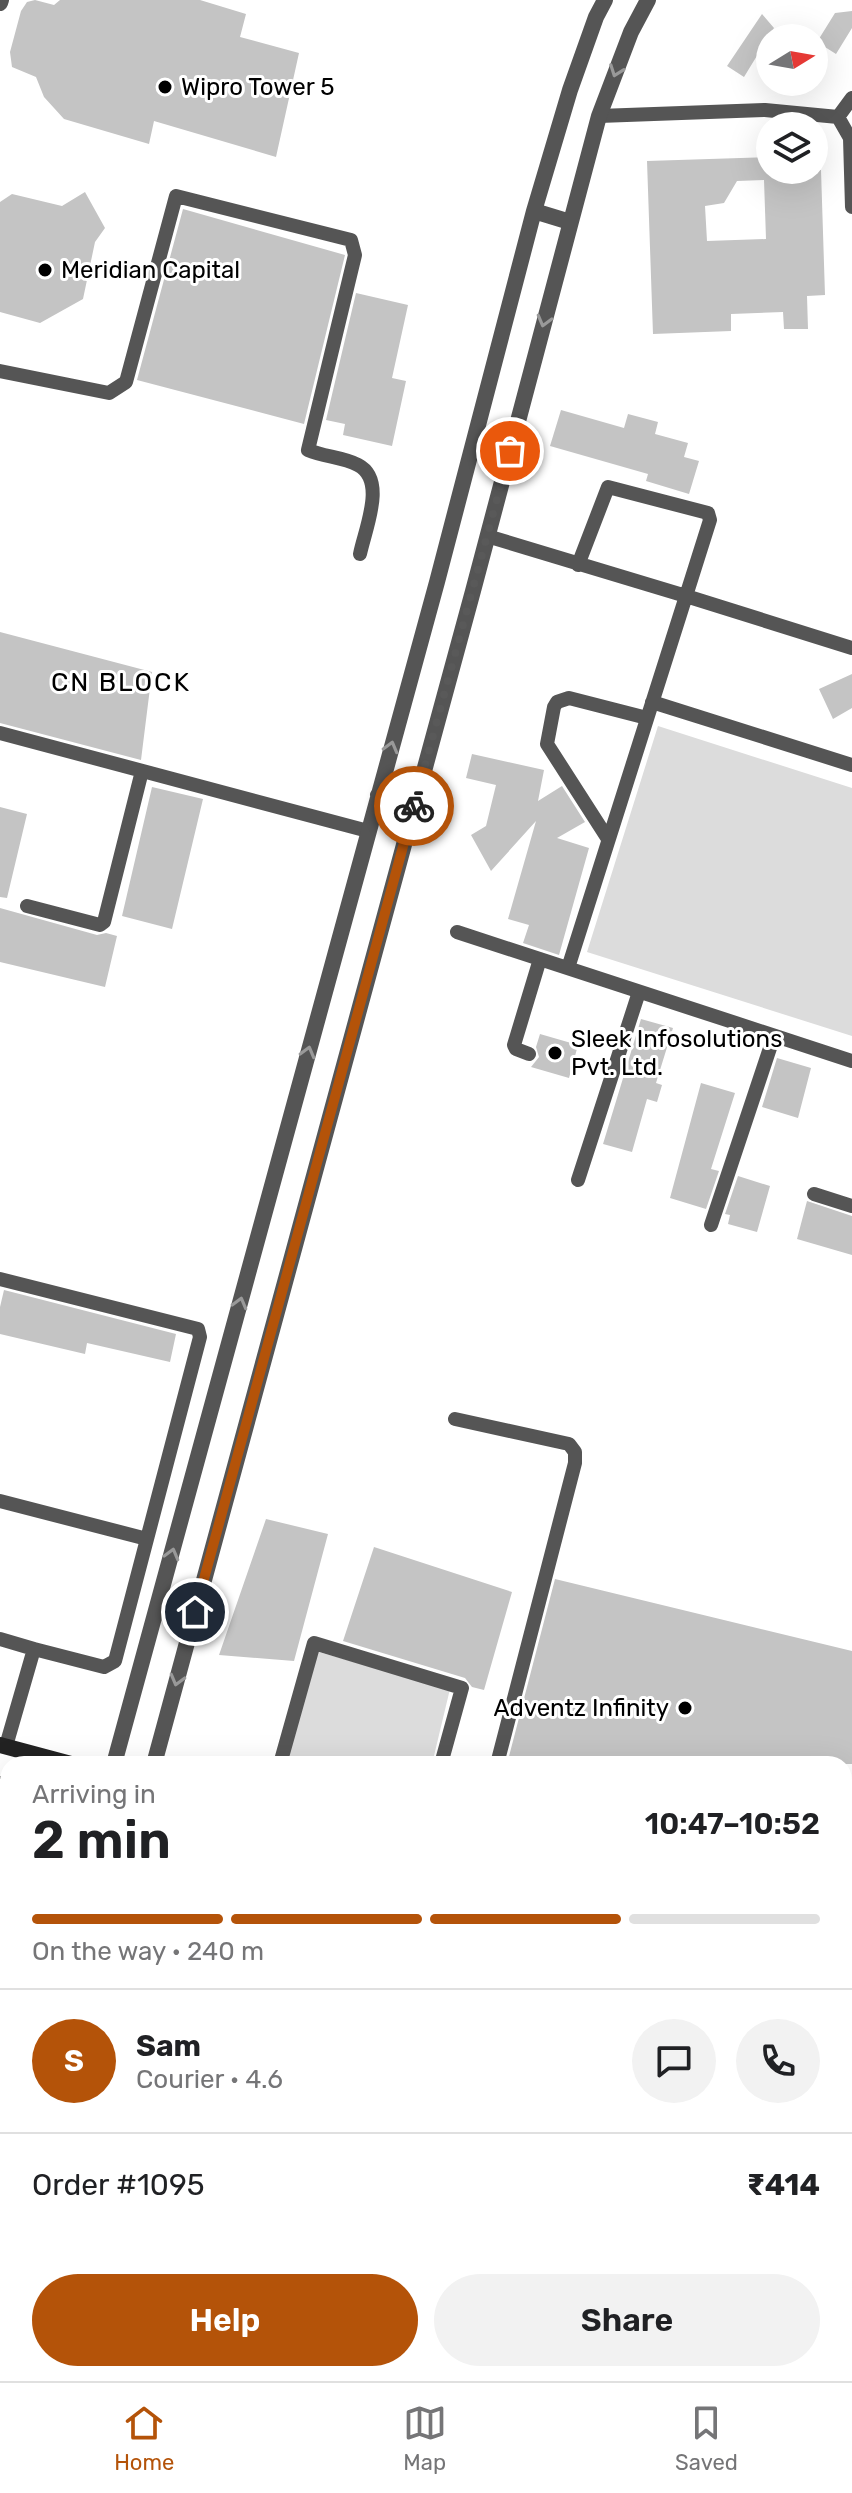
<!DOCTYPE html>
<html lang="en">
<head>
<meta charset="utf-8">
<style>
  body { margin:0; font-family:Rubik,sans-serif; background:#f2f2f2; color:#202124; height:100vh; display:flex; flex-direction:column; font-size:30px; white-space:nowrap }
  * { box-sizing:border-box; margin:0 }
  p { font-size:26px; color:#757577 }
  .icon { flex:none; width:44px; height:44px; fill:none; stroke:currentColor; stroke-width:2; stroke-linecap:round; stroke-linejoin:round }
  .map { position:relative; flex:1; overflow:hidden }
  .sheet { position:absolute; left:0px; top:1756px; width:852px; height:626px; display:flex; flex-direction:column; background:#fff; border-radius:24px 24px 0 0; box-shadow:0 8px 32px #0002 }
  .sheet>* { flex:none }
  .needle { width:52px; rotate:79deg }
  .fabs { position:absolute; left:756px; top:24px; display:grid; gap:16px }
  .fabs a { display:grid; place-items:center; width:72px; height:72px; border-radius:50%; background:#fff; box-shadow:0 8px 32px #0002; font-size:40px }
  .pin { position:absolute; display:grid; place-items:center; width:68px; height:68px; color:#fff; margin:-34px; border:4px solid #fff; border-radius:50%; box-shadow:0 2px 8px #0007 }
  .courier { position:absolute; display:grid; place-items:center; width:80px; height:80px; margin:-40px; border:6px solid #b45309; border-radius:50%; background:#fff; color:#222; box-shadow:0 2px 10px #0007 }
  .summary em { font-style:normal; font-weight:600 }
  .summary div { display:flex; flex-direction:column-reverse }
  .summary { display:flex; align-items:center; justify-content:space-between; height:136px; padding:0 32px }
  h1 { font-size:52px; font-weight:600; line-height:60px }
  .bar { display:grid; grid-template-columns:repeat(4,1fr); gap:12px 8px; align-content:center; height:96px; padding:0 32px }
  .bar i { height:10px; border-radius:6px; background:#e0e0e0 }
  .bar .on { background:#b45309 }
  .bar p { grid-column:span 4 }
  .line { display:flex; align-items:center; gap:20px; padding:0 32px; border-top:2px solid #e0e0e0 }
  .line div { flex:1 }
  .round { display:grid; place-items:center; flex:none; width:84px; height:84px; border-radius:42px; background:#f2f2f2 }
  .primary-button { display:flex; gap:16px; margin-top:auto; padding:16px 32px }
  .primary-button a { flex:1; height:92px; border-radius:48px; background:#b45309; color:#fff; font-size:32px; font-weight:600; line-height:92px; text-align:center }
  .primary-button a+a { background:#f2f2f2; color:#202124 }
  .tab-bar { display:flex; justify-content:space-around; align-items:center; height:112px; border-top:2px solid #e0e0e0; background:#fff; font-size:22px; color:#757577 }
  .tab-bar a { display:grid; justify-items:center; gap:4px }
  .tab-bar .on { color:#b45309 }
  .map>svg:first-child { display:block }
  .green { fill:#dcdcdc }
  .building { fill:#c4c4c4; fill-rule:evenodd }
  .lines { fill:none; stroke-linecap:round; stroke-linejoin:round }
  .service { stroke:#555; stroke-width:14 }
  .tertiary { stroke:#555; stroke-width:16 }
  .secondary { stroke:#222; stroke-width:16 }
  .oneway { stroke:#999 }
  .done { stroke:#595959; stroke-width:8; stroke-dasharray:0 14.4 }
  .route { stroke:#b45309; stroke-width:10 }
  .poi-dot { fill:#000; stroke:#fff; stroke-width:3 }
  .labels { text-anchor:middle; stroke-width:6; stroke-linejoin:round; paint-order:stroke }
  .poi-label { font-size:24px; fill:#000; stroke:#fff; text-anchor:start }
  .neighbourhood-label { font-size:26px; letter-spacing:2px; fill:#000; stroke:#fff }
</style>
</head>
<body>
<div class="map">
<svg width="852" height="2381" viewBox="0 0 852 2381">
  <rect width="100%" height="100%" fill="#fff"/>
  <path class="green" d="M658,726L852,788V1036L587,952Z
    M315,1651L450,1689L432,1764H287Z"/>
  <path class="building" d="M35,0L54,5L60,0H200L246,14L240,37L299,53L276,157L154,121L149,144L64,119L44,97L36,77L12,67L10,52L21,11L27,2Z
    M852,11V28L836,54L817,42L835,13Z
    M762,14L774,28L744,77L727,66Z
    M770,157V170H821L825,295L807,296L808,329H784L783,312L731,314V331L653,334L647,161ZM764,180L766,239L707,241L705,206L724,203L737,181Z
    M85,192L105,228L95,242L83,299L40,323L0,312V202L12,194L62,206Z
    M183,209L345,255L304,424L137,380Z
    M356,293L408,305L392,378L406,381L392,446L343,435L345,424L326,420Z
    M561,410L624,428L628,414L658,422L655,434L688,443L684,457L699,461L689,494L646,481L648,474L550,446Z
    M0,632L152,672L141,760L0,723Z
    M852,674V708L833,719L819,689Z
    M472,754L544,770L538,801L562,786L585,822L557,838L589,848L559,955L523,943L529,925L508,919L536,821L491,871L471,835L486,826L496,785L466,778Z
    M152,787L203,799L172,929L122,916Z
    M0,807L27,814L7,898L0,897Z
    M0,908L97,935L106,933L117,936L105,987L0,962Z
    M641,1019L673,1028L656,1083L662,1085L657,1102L647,1099L632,1152L603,1144Z
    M540,1034L578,1045L569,1078L531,1067L539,1057L536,1047Z
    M777,1058L811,1068L798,1118L762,1107Z
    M701,1083L735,1093L711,1169L719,1171L706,1209L670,1198Z
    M738,1176L770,1186L757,1232L728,1224L730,1215L725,1214Z
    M807,1201L852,1216V1255L797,1239Z
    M4,1290L176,1334L170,1362L87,1343L85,1354L0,1334V1307Z
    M266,1519L328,1534L294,1661L219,1655Z
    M374,1547L512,1592L484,1690L472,1687L465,1678L343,1641Z
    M555,1579L852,1651V1764H507Z"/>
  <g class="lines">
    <path class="service" d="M599,116L765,110L838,117L850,138L852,207
      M838,117L852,98
      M0,371L109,393L126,382L176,196L351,240L355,255L308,450C324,457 343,457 358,465C387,480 365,529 360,554
      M487,536L686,596L568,968
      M578,565L608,487L708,513L710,520L686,596L852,648
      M652,702L852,765
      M0,733L368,831
      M608,839L547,744L554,707L557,702L569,698L647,718
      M27,906L100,925L104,922L142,771
      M457,932L852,1061
      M529,1054L516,1049L514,1045L540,959
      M578,1180L639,992
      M814,1194L852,1206
      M711,1225L774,1036
      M0,1279L198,1329L200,1337L115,1661L104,1667L34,1649L6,1746
      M455,1419L569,1444L575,1452V1463L497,1764
      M0,1501L147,1539
      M0,1639L34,1649
      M280,1764L314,1643L462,1688L441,1764
      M844,2050L852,2024
      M0,2077L8,2079
      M844,2312L852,2313
      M755,2381L757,2374
      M792,2381L794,2374"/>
    <path class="tertiary" d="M0,3L1,0
      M534,211L570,222
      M378,795L415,804
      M114,1764L437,582L534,211L570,90L596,17L605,0
      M154,1764L473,591L599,116L631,32L648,0
      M0,2200L8,2169
      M0,2311L8,2282"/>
    <path class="secondary" d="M0,1745L71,1764
      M0,1784L8,1786
      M844,1967L852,1969
      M844,2015L852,2017"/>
  </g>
  <defs><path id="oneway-chevron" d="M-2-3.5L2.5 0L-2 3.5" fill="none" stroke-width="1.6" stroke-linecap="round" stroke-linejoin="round" transform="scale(2)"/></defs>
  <g class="oneway">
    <use href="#oneway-chevron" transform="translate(616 71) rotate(110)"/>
    <use href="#oneway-chevron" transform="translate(544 321) rotate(105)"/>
    <use href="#oneway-chevron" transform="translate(391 747) rotate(-75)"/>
    <use href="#oneway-chevron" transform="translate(308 1052) rotate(-75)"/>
    <use href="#oneway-chevron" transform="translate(240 1303) rotate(-75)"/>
    <use href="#oneway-chevron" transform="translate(172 1554) rotate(-75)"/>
    <use href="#oneway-chevron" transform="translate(177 1680) rotate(105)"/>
  </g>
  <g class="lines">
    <path class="done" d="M414,806L510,451"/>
    <path class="route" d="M195,1612L414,806"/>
  </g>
  <g class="poi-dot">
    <circle cx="165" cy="87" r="8"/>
    <circle cx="45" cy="270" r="8"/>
    <circle cx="555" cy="1053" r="8"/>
    <circle cx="685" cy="1708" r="8"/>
  </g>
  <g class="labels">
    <g class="poi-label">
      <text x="181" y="95">Wipro Tower 5</text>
      <text x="61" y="278">Meridian Capital</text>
      <text x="571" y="1047">Sleek Infosolutions<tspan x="571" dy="28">Pvt. Ltd.</tspan></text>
      <text x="669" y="1716" text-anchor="end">Adventz Infinity</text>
    </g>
    <g class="neighbourhood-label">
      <text x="121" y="691">CN BLOCK</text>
    </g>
  </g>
</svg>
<div class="fabs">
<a><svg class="needle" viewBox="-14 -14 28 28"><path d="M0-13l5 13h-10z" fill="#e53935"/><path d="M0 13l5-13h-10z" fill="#757577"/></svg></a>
<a><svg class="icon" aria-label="layers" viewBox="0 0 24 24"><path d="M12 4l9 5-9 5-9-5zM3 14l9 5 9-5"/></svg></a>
</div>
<div class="pin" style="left:510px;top:451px;background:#ea580c"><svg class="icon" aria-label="bag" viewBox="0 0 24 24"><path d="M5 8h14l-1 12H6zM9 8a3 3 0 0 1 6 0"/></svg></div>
<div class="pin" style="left:195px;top:1612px;background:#1f2937"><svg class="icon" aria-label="home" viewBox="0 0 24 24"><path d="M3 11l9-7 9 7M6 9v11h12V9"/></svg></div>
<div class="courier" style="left:414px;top:806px"><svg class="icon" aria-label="bike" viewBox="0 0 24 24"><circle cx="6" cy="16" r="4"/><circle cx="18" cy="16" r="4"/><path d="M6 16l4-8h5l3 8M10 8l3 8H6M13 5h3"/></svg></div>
<section class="sheet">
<div class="summary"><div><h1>2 min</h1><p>Arriving in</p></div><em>10:47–10:52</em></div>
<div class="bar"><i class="on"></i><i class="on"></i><i class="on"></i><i></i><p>On the way · 240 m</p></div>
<div class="line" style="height:144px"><b class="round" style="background:#b45309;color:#fff">S</b><div><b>Sam</b><p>Courier · 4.6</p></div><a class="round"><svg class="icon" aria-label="chat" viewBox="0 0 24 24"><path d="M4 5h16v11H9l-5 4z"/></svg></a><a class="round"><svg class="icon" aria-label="phone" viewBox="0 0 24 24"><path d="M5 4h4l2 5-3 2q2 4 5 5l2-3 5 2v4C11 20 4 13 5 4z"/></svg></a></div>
<div class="line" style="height:104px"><div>Order #1095</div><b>₹414</b></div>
<div class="primary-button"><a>Help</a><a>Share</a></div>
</section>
</div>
<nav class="tab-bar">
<a class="on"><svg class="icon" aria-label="home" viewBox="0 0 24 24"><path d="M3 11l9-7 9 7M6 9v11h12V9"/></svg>Home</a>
<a><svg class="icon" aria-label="map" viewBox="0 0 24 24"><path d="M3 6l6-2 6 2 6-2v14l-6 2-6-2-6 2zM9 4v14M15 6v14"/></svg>Map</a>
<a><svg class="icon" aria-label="saved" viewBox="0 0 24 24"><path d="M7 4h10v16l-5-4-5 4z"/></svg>Saved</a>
</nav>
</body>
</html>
